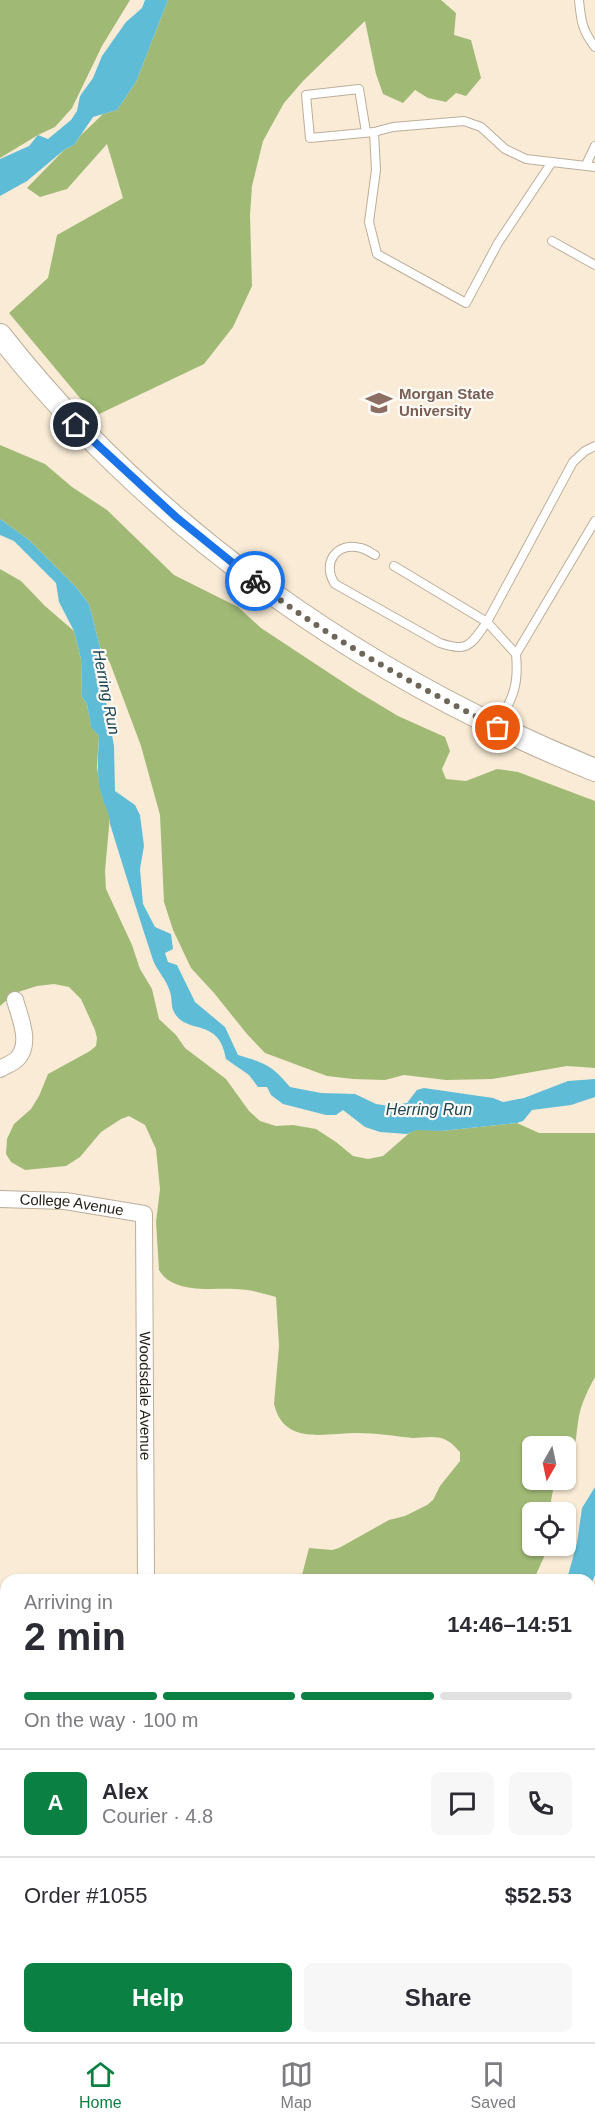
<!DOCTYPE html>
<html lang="en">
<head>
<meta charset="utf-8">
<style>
  body { margin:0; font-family:Helvetica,sans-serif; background:#f7f7f7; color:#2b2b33; height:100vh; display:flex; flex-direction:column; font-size:22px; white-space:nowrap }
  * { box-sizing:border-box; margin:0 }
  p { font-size:20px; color:#7c7c81 }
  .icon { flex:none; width:33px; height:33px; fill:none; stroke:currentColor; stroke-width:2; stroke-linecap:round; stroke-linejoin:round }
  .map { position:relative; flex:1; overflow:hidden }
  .drawer { position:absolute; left:0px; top:1574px; width:596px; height:470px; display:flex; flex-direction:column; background:#fff; border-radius:18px 18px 0 0; box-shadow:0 2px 4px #0004 }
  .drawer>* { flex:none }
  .needle { width:39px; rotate:189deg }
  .tools { position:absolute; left:522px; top:1436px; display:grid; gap:12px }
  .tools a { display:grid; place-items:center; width:54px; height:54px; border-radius:9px; background:#fff; box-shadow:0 2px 4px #0004; font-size:30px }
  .pin { position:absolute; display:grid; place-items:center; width:51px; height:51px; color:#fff; margin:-26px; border:3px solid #fff; border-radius:50%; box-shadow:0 2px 6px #0007 }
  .courier { position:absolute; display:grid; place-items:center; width:60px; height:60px; margin:-30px; border:4px solid #1a73e8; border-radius:50%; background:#fff; color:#222; box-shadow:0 2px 8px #0007 }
  .head em { font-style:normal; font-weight:800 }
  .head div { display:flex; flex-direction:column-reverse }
  .head { display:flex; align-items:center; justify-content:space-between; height:102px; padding:0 24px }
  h1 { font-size:39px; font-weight:800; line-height:45px }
  .bar { display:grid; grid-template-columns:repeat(4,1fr); gap:9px 6px; align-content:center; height:72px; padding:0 24px }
  .bar i { height:8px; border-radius:4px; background:#e1e1e2 }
  .bar .on { background:#0b8043 }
  .bar p { grid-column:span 4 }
  .line { display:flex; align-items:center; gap:15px; padding:0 24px; border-top:2px solid #e1e1e2 }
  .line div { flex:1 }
  .round { display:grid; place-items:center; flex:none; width:63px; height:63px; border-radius:9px; background:#f7f7f7 }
  .cta { display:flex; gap:12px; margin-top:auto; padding:12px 24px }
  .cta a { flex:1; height:69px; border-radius:9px; background:#0b8043; color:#fff; font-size:24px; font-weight:800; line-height:69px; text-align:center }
  .cta a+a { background:#f7f7f7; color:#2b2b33 }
  .dock { display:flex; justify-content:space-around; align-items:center; height:84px; border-top:2px solid #e1e1e2; background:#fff; font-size:16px; color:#7c7c81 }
  .dock a { display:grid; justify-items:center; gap:3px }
  .dock .on { color:#0b8043 }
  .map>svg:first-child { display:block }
  .forest { fill:#a0ba76 }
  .water { fill:#5fbcd7 }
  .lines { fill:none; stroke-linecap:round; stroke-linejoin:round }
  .service-casing { stroke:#bcae9a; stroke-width:10 }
  .minor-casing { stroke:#bcae9a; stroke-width:18 }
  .secondary-casing { stroke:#bcae9a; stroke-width:24 }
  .primary-casing { stroke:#fff; stroke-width:27 }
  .service { stroke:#fff; stroke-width:8 }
  .minor { stroke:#fff; stroke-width:16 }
  .secondary { stroke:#fff; stroke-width:22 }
  .primary { stroke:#8ceff1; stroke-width:26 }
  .done { stroke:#6e6659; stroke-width:6; stroke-dasharray:0 10.8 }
  .route { stroke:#1a73e8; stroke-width:8 }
  .labels { text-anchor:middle; stroke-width:4.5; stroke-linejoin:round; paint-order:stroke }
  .education-label { font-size:15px; font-weight:bold; fill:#785e54; stroke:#fdfaf6; text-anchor:start }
  .street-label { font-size:15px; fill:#231e16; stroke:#fdfaf6 }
  .water-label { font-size:16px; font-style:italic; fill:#1d4753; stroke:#fdfaf6 }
</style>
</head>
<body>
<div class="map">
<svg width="595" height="2042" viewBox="0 0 595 2042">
  <rect width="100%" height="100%" fill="#f9ebd6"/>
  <path class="forest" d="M0,0H130L102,46L72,108L55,127L38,135L0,158Z
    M168,0H441L456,13L454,35L471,40L481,78L466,96L456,93L446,102L428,98L415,90L403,103L383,94L376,74L365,21L303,81L284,103L263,141L252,186L250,215L252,286L233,327L204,364L95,416L9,313L48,278L57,235L123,198L107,144L67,189L40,197L27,188L64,150L74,145L81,135L103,114L117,110L136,82Z
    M0,445L45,464L72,487L107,510L174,575L238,607L261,628L355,690L398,716L445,737L450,751L442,769L446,779L466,781L497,769L518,772L595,801V1068L567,1066L492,1079L446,1080L404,1075L385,1080L353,1079L327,1076L265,1053L247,1034L214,993L191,968L173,930L164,902L160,815L141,746L110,663L100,647L89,604L76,587L29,540L0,519Z
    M0,569L21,581L45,606L74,631L81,659L82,697L87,704L91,726L99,736L97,767L102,797L110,816L105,871L106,889L132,945L140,969L152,989L159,1019L176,1035L185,1048L226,1079L249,1111L260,1121L276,1126L293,1125L316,1129L336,1142L353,1156L368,1159L383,1156L414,1129L441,1131L517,1123L539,1133H595V1377C588,1390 582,1402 579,1416C575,1438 578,1446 566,1466V1446H532V1479H557L553,1490L549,1512H532V1545H543L544,1557L534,1579H301L309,1548L332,1550L339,1548L389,1520L405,1516L427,1505L433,1500L440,1486L460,1461V1452C456,1448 451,1442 446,1440C436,1435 423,1438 413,1438C394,1436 376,1433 357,1433C325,1433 284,1446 274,1404L279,1346L276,1297C262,1293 248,1289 234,1289C210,1288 173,1294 159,1270L156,1222L160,1189L156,1149L145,1125L129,1116L121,1119L101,1132L80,1157L66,1166L25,1170L11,1162L6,1154L7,1139L14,1124L31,1109L39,1096L48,1074L90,1051L96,1046L97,1038L95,1030L81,999L69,987L54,984L37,986L15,993L0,1006Z"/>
  <path class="water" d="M145,0H168L136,82L117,110L93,117L74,145L64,150L27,181L0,196V159L29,146L38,135L48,139L71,120L77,111L80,96L93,78L102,56L126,22L142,8Z
    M0,519L29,540L76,587L89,604L100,647L101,674L114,746L115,791L135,805L140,815L144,846L140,869L143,904L155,927L171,934L173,949L165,953L168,962L177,965L195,1002L225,1027L238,1055C265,1063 272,1065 290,1087L321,1093L355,1094L376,1104L389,1106L407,1103L417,1090L424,1088L493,1098L503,1102L524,1098L568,1081L595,1079V1097L571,1105L532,1110L523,1121L517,1123L441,1131L416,1130L407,1134L380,1132L365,1127L343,1110L336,1115H326L283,1104L271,1095L267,1087H258L249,1075L226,1059C219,1015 185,1037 173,1010C171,1004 172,997 170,992C167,980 157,971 153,960C138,915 124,869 110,824C110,813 105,807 102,797C96,777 98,756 99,736L91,727L87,704L82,697L81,659L74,631L59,602L56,583L14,541L0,535Z
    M595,1487V1575L590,1587V1580L567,1579L577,1543L582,1508Z"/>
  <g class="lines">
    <g class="service-casing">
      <path id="service" d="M579,0C581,21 582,30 595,47
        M366,132L359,89L306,95L310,138L374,132L393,127L464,121L481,127L505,149L526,159L595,167
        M374,132L376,170L369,222L377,254L466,303L498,243L552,162
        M586,165L595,146
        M552,241L595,265
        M375,555C371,553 366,549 361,548C337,541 321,563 335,584L440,643C469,653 471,644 487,622L394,566
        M516,654L487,622L573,462L585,451L595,446
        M499,724C513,696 519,686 516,654L595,521
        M590,1830L595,1834
        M590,1989L595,1992
        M291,2042L292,2037"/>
    </g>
    <g class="minor-casing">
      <g id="minor">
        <path d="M0,1069C5,1066 13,1063 17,1059C32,1044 20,1018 15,1000"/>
        <path id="s1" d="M0,1199L65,1201L144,1214L146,1580"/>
        <path d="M0,1702H6"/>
        <path d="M590,1800L595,1793"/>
        <path d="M459,2037L460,2042"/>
      </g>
    </g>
    <g class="secondary-casing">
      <path id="secondary" d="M0,335C154,531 365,677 595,770"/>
    </g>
    <g class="primary-casing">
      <path id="primary" d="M0,1959H6
        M376,2037L395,2042"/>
    </g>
    <use href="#service" class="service"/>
    <use href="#minor" class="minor"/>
    <use href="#secondary" class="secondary"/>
    <use href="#primary" class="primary"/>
  </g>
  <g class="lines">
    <path class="done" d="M255,581C330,640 414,684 498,728"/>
    <path class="route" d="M76,425L176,517L255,581"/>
  </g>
  <defs>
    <g id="university-bare" transform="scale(2.07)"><path d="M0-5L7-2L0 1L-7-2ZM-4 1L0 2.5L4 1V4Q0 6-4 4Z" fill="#8d6e63" stroke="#fdfaf6" stroke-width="2.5" paint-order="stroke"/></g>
  </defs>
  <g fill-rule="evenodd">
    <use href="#university-bare" x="379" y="403"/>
  </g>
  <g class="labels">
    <g class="education-label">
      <text x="399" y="399">Morgan State<tspan x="399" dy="17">University</tspan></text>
    </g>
    <g class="street-label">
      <text dy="5" stroke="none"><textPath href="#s1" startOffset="72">College Avenue</textPath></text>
      <text dy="5" stroke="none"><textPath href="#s1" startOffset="327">Woodsdale Avenue</textPath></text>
    </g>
    <g class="water-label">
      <text transform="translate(107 692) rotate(79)" y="6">Herring Run</text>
      <text x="429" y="1115">Herring Run</text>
    </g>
  </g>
</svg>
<div class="tools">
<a><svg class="needle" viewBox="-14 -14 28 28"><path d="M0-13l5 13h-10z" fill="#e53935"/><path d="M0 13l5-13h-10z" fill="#7c7c81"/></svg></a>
<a><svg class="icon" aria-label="locate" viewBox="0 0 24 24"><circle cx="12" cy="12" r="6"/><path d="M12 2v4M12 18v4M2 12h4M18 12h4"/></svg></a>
</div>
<div class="pin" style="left:498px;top:728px;background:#ea580c"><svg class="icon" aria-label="bag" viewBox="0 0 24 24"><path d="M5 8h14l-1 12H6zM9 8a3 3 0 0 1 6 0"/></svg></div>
<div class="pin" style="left:76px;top:425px;background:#1f2937"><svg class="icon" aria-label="home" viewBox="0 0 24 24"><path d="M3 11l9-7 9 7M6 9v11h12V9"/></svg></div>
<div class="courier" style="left:255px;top:581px"><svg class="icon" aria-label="bike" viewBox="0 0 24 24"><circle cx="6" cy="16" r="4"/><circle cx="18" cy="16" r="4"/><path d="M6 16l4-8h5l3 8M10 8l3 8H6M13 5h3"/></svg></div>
<section class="drawer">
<div class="head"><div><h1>2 min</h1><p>Arriving in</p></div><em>14:46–14:51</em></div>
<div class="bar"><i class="on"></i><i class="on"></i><i class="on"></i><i></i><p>On the way · 100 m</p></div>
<div class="line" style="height:108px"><b class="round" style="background:#0b8043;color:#fff">A</b><div><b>Alex</b><p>Courier · 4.8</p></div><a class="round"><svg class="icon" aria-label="chat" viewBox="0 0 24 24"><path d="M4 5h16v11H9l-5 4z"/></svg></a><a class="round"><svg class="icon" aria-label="phone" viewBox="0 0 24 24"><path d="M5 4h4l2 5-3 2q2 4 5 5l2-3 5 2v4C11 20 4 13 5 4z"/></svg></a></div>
<div class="line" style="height:78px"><div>Order #1055</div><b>$52.53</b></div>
<div class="cta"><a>Help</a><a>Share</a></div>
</section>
</div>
<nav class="dock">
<a class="on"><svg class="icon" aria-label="home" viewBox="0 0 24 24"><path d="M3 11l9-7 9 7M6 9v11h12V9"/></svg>Home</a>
<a><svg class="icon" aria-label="map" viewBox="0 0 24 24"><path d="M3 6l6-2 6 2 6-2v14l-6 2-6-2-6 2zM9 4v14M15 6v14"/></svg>Map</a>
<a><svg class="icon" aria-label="saved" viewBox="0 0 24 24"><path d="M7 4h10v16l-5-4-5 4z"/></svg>Saved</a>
</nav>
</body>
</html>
